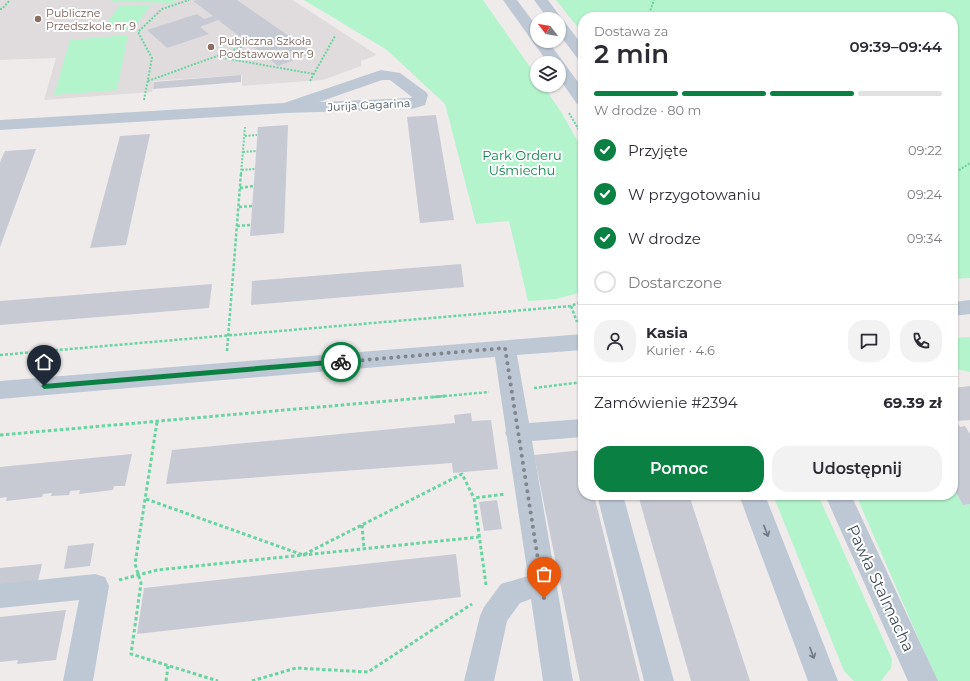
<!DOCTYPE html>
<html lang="pl">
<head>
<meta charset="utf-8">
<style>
  body { margin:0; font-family:Montserrat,sans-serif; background:#f2f2f3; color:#2b2b33; height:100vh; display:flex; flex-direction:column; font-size:15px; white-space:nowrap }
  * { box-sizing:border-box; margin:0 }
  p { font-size:13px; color:#7c7c81 }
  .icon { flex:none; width:22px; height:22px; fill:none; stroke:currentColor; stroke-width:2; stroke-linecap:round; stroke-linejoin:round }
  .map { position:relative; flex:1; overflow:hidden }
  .panel { position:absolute; left:578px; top:12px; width:380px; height:488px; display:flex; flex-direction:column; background:#fff; border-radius:16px; box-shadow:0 1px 3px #0004 }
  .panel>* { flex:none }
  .needle { width:26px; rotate:301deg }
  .buttons { position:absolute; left:530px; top:12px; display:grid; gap:8px }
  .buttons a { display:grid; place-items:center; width:36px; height:36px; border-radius:50%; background:#fff; box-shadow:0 1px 3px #0004; font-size:20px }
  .pin { position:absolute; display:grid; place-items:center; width:34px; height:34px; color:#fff; margin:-41px -17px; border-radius:50% 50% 50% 0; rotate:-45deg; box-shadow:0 0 4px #0007 }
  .pin .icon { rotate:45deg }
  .courier { position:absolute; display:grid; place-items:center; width:40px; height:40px; margin:-20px; border:3px solid #0b8043; border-radius:50%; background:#fff; color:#222; box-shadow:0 1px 5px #0007 }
  .summary em { font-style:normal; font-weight:600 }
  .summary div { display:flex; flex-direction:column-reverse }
  .summary { display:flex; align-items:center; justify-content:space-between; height:68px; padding:0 16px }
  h1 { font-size:26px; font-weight:600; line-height:30px }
  .bar { display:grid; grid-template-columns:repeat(4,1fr); gap:6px 4px; align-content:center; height:48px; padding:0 16px }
  .bar i { height:5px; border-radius:3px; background:#e1e1e2 }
  .bar .current { background:#0b8043 }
  .bar p { grid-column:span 4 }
  .line { display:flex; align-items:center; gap:10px; padding:0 16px; border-top:1px solid #e1e1e2 }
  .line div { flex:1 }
  .round { display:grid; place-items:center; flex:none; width:42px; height:42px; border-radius:16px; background:#f2f2f3 }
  ol { padding:0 16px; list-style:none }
  li { display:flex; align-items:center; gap:12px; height:44px }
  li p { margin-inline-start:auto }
  li .icon { padding:4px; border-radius:50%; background:#0b8043; color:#fff; stroke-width:4 }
  li:last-child { color:#7c7c81 }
  li i { width:22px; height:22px; border:2px solid #e1e1e2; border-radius:50% }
  .button { display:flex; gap:8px; margin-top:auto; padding:8px 16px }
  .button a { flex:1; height:46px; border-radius:16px; background:#0b8043; color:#fff; font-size:16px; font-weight:600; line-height:46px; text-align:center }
  .button a+a { background:#f2f2f3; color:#2b2b33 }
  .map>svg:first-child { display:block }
  .education { fill:#e0dcdd }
  .green { fill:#b3f4cd }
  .building { fill:#c7cad3 }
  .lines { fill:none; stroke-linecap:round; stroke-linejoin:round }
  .path-far2 { stroke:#68d5a1; stroke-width:2; stroke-dasharray:2 1.5; stroke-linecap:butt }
  .path-far1 { stroke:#68d5a1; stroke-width:2.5; stroke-dasharray:3 2; stroke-linecap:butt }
  .path { stroke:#68d5a1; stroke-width:3; stroke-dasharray:3.5 2.5; stroke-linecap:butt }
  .minor { fill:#bdc8d4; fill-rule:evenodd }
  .oneway { stroke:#6d7985 }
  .route { fill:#0b8043 }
  .done { stroke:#7f868d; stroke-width:4; stroke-dasharray:0 7.2 }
  .education-dot { fill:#8d6e63; stroke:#fff; stroke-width:1.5 }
  .labels { text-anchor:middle; stroke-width:4; stroke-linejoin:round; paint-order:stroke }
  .far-education-label { font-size:11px; fill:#785e54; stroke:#fff; text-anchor:start }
  .far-street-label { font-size:11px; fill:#424f5b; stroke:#fff }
  .park-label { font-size:13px; fill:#0c844a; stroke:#fff }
  .near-street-label { font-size:16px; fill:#424f5b; stroke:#fff }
</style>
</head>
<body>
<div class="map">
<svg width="970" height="681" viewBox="0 0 970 681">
  <rect width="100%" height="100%" fill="#efebeb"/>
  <path class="education" d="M0,0H293L377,55L361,61V66L323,80L242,86V75L154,81L152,92L44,100L56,58L0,60Z"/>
  <path class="green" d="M112,0H176L173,3L111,1Z
    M304,0H483L537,77V85H543L563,115L583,151V292L556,299L528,301L509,221L476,224L445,104L387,50Z
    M556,0H970V278L953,279V17H583V34Z
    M120,5L150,6L133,30L102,29Z
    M128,35L117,90L54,95L70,40Z
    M970,337V372L953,368V338Z
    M953,487L963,505L970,504V681H937L856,495H953Z
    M773,495H818L892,659L891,668L881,681H854L844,671Z"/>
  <path class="building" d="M197,0H237L313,53L278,66L218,20L200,27L209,34L167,48L147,30L197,14L204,19L213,16L193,1Z
    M241,75V82L153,89L154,82Z
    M436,115L454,220L420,223L407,117Z
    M288,125L284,233L250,236L258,127Z
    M150,134L126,245L90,248L120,136Z
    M36,149L0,247V162L5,151Z
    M461,264L464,287L251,305L252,281Z
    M212,284L209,308L0,325V301Z
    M970,386V420L956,421L960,427L965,426L970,434V504L963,505L953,487V388Z
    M471,413L472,421L491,420L498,469L453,473L452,463L166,484L172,450L455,423L454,415Z
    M583,450V495H594L640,681H580L534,455Z
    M132,454L125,486H114L113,490L79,494L80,490L70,491L69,495L51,496L52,493L43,494L42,497L6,501L7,497L0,498V467Z
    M638,495H689L750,681H691Z
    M497,500L502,529L484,531L479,502Z
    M94,543L90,566L64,569L68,546Z
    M456,554L461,597L137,634L144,588Z
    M42,564L38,581L0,586V568Z
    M66,610L56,660L17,664L18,660L0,662V617Z"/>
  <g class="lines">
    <path class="path-far2" d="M0,9H2L10,0
      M648,17L654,0
      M218,57L314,74
      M148,81L250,44
      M310,81L335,36
      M144,100L152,58L138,32L162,9L189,0
      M569,113L583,137
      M245,136L257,135
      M243,152L256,151
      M242,170L255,169
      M241,174L245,127
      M953,174L970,163"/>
    <path class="path-far1" d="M240,188L253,186
      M239,207L252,206
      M237,226L250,225
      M571,306L577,322
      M227,351L241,173
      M0,355L571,306L583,301
      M534,388L583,382
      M434,397L489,392"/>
    <path class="path" d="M157,422L135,564L141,583L131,654L218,681
      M0,435L445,396
      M146,499L303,555L462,474L474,498
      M362,525L364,549
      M119,580L157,570L479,537
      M486,585L474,498L505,494
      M166,681L168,666
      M252,681L296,668L368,672L472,604"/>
    <path class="minor" d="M503,0H517L537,27V41H548L583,89V105L577,104L559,78V63H548Z
      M534,0H548L562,19V20L564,21L583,46V61L578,59L559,34V19H548Z
      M381,70L400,73L426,92L428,95L425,105L412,109L286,113L0,130V120L284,103ZM382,80H390L412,97L411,98L319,102Z
      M970,300V314L953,316V302Z
      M583,334V350L517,355L529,423L583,419V437L532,441L573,681H543L531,599L520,603L507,621L494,681H464L480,616L484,607L501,584L528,576L507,437L505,433L506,431L495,357L0,399V381Z
      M597,495H623L674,681H644Z
      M739,495H765L838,681H808Z
      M825,495H851L938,681H908Z
      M95,574L105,577L109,586L93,681H63L79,600L0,608V584Z"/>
  </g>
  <defs><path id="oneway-shaft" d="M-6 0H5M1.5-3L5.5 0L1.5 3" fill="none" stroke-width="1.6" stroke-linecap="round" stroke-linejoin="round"/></defs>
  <g class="oneway">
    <use href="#oneway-shaft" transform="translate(766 531) rotate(69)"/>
    <use href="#oneway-shaft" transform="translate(812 653) rotate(69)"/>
  </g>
  <path class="route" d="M341,359L344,362L341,364L44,389L41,386L44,384Z"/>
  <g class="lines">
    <path class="done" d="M341,362L505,348L544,598"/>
  </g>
  <g class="education-dot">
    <circle cx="38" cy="19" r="4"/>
    <circle cx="211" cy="47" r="4"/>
  </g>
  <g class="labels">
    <g class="far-education-label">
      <text x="46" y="17">Publiczne<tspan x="46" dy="13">Przedszkole nr 9</tspan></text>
      <text x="219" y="45">Publiczna Szkoła<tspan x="219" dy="13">Podstawowa nr 9</tspan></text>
    </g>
    <g class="far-street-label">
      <text transform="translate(369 105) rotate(-3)" y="4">Jurija Gagarina</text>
    </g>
    <g class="park-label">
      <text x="522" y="160">Park Orderu<tspan x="522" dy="15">Uśmiechu</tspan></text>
    </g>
    <g class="near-street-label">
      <text transform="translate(881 588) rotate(65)" y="6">Pawła Stalmacha</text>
    </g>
  </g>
</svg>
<div class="buttons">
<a><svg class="needle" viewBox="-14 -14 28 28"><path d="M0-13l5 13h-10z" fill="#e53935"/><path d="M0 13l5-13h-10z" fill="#7c7c81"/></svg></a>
<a><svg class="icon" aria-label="layers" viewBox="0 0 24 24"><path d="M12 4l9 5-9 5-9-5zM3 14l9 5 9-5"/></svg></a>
</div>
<div class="pin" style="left:544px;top:598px;background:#ea580c"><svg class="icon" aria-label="bag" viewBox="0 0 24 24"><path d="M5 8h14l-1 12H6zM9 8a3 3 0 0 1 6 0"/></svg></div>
<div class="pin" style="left:44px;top:386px;background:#1f2937"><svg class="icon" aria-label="home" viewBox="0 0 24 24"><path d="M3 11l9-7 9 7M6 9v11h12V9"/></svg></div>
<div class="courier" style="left:341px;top:362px"><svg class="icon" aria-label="bike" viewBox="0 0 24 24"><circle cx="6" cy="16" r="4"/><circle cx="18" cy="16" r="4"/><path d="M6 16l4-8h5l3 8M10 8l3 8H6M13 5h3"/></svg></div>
<section class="panel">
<div class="summary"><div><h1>2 min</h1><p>Dostawa za</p></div><em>09:39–09:44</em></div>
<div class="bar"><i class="current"></i><i class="current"></i><i class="current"></i><i></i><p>W drodze · 80 m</p></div>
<ol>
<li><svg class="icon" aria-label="check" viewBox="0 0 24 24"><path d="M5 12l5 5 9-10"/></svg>Przyjęte<p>09:22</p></li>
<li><svg class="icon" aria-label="check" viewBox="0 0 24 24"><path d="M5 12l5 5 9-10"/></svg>W przygotowaniu<p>09:24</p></li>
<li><svg class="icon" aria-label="check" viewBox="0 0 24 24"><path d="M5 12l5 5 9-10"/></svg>W drodze<p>09:34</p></li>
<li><i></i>Dostarczone</li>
</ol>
<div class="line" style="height:72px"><a class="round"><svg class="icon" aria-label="person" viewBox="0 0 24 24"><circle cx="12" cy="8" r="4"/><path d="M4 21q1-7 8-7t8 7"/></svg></a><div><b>Kasia</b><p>Kurier · 4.6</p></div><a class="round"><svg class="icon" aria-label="chat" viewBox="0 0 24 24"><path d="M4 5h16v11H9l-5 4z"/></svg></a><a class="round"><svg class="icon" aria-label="phone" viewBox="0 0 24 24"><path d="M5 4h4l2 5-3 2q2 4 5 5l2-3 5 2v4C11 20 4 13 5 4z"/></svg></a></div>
<div class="line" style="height:52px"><div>Zamówienie #2394</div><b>69.39 zł</b></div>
<div class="button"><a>Pomoc</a><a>Udostępnij</a></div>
</section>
</div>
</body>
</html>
